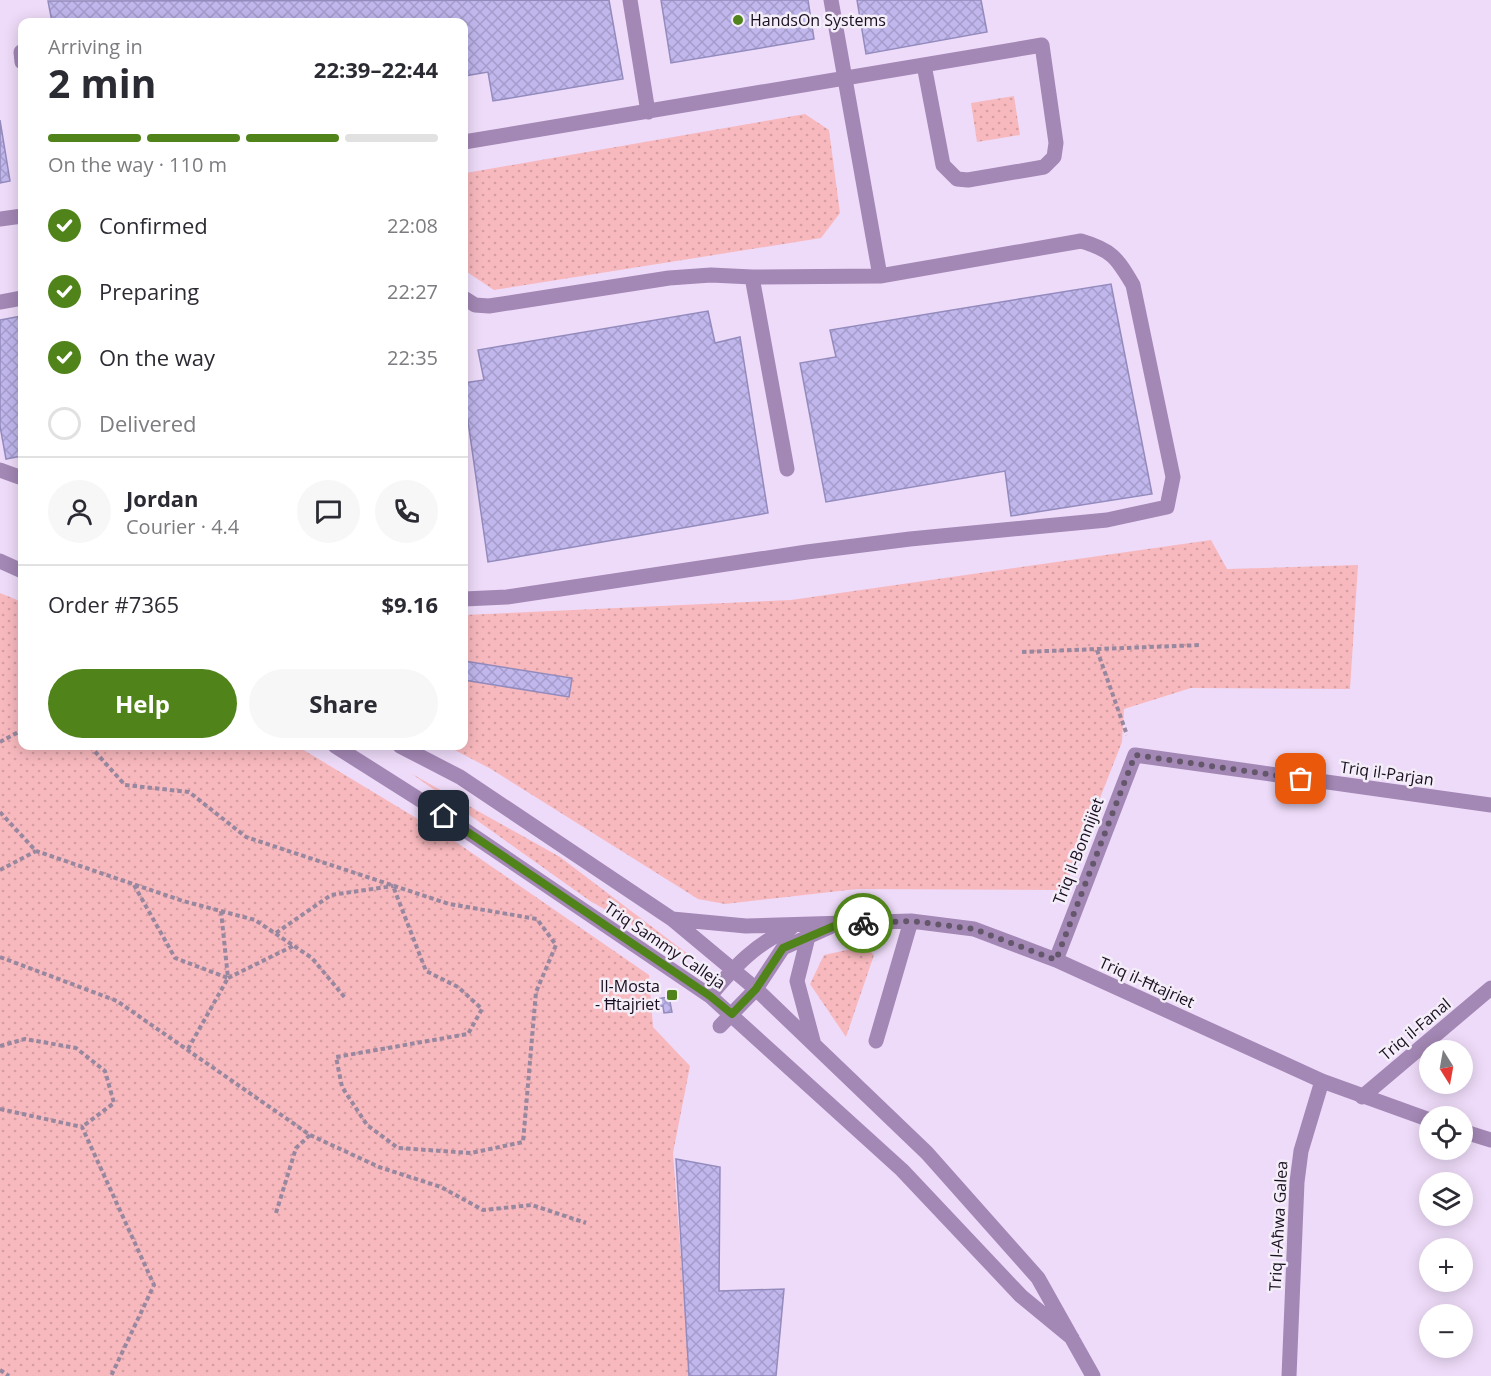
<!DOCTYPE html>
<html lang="en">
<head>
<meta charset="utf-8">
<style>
  body { margin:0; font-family:"Open Sans",sans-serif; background:#f7f7f7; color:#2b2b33; height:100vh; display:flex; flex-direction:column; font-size:22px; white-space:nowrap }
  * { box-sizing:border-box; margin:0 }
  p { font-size:20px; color:#7c7c81 }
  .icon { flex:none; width:33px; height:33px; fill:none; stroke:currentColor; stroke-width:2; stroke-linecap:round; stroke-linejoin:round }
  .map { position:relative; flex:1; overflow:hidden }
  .details { position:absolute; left:18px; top:18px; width:450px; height:732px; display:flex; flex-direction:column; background:#fff; border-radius:12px; box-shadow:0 3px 15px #0003 }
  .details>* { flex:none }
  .needle { width:39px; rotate:169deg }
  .fabs { position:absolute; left:1419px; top:1040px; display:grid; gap:12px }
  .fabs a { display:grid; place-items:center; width:54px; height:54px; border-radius:50%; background:#fff; box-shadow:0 3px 15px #0003; font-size:30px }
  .pin { position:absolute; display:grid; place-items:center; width:51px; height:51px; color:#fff; margin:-26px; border-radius:12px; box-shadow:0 3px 9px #0006 }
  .courier { position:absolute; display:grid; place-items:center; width:60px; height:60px; margin:-30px; border:4px solid #50841a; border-radius:50%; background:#fff; color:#222; box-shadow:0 2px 8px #0007 }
  .head em { font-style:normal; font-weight:700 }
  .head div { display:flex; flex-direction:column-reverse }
  .head { display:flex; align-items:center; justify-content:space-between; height:102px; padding:0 30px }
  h1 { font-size:39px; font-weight:700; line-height:45px }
  .bar { display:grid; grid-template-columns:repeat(4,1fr); gap:9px 6px; align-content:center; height:72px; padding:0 30px }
  .bar i { height:8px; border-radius:4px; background:#e1e1e2 }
  .bar .active { background:#50841a }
  .bar p { grid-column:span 4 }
  .line { display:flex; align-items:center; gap:15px; padding:0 30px; border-top:2px solid #e1e1e2 }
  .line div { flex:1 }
  .round { display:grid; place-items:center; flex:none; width:63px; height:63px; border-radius:32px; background:#f7f7f7 }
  ol { padding:0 30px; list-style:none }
  li { display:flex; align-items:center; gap:18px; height:66px }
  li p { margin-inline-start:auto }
  li .icon { padding:6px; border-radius:50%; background:#50841a; color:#fff; stroke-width:4 }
  li:last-child { color:#7c7c81 }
  li i { width:33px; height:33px; border:3px solid #e1e1e2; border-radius:50% }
  .action { display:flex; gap:12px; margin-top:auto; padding:12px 30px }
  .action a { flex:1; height:69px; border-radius:36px; background:#50841a; color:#fff; font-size:24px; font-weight:700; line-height:69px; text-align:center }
  .action a+a { background:#f7f7f7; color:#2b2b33 }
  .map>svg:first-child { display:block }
  .grass { fill:url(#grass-dots) }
  .building { fill:url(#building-cross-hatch); stroke:#948bbd; stroke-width:1.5 }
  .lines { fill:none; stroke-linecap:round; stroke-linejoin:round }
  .path { stroke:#9788a0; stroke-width:4; stroke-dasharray:4.5 3; stroke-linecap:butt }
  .minor { stroke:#a387b4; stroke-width:15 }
  .done { stroke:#64566b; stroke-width:6; stroke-dasharray:0 10.8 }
  .route { stroke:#50841a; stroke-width:8 }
  .poi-dot { fill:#50841a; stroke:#f4eef8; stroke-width:2 }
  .labels { text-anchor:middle; stroke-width:5; stroke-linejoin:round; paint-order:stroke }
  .poi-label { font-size:16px; fill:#190e1f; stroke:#f4eef8; text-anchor:start }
  .street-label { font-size:16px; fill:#190e1f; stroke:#f4eef8 }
</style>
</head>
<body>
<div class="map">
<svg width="1491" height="1376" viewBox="0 0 1491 1376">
  <defs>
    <pattern id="grass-dots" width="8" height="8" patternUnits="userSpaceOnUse" patternTransform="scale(1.5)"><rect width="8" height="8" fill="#f8b9be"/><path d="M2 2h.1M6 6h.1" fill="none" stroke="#d49ea3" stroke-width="1.8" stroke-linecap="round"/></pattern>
    <pattern id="building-cross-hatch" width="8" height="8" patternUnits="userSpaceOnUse" patternTransform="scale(1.5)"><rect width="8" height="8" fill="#c1b7ed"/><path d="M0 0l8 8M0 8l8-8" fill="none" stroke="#a59ccb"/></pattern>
  </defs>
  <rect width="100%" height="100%" fill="#eedbf9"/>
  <path class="grass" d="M1014,96L1020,135L977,142L971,103Z
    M805,114L829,130L840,213L821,238L494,290L464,270V176L466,173Z
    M1211,540L1227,569L1358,565L1350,689L1191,688L1124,709L1122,742L1064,890L857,889L725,904L698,899L491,769L447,746H464V615L791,600Z
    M0,593L22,602V746H297L456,842L649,975L653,1027L690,1066L673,1153L690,1376H0Z
    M412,774L560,857L697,961L590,901Z
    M865,946L874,955L846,1037L810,984L824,955Z"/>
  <path class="building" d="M609,0L623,79L493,101L488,72L464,76V22H52L48,1Z
    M661,0H808L814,39L671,63Z
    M857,0H981L987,32L866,54Z
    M0,120L10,181L0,183Z
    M1111,284L1152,494L1011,516L1005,471L826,502L800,363L836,357L830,330Z
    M708,311L715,343L740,337L768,513L488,562L464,393V383L484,380L478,350Z
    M22,316V456L6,459L0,426V320Z
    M464,661L572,678L569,697L464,680Z
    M669,997L672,1012L664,1013L663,1006L657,1007L655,999Z
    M676,1159L720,1167L719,1291L784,1289L776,1376H689Z"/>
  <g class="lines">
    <path class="path" d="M1097,650L1127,735
      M1022,652L1201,645
      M0,742L22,730
      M90,746L125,785L189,792L246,837L449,904L537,919L556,945L536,992L523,1142L471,1153L398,1148L367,1125L342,1087L336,1057L468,1034L482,1009L458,987L426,971L393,886
      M0,812L36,851L183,901L255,920L312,958L346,999
      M0,870L36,851
      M134,885L175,958L228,978L188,1049
      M221,911L228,978L293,946
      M276,933L331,895L393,886
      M0,957L117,1001L310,1135L379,1167L441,1187L483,1210L532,1205L586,1223
      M0,1046L25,1039L76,1048L105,1071L114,1103L82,1127
      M0,1109L82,1127L154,1285L111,1376
      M276,1213L296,1148L310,1135
      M0,1370L9,1376"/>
    <path class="minor" d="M630,0L648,112
      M831,0L880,276
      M21,52L22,62
      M464,142L1042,45L1056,143L1054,157L1044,167L968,180L957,179L943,165L924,65
      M0,219L22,216
      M752,277L787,469
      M464,298L475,305L489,306L669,278L711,275L752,277L880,276L1081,241C1112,250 1117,258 1133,285L1173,477L1167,507L1107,520L910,539L807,552L507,597L464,599
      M0,302L22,298
      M0,470L22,478
      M0,561L22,571
      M335,746L425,803L710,996L902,1170L1021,1296L1072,1338
      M400,746L460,777L672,919L756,989L927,1153L1038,1278L1093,1376
      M672,919L746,926L911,921L974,929L1056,960L1322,1081L1430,1120
      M808,937L797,981L813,1041
      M1056,960L1135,755L1491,805
      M710,996C734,967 756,943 791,928
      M720,1026L756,989L783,948L830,927
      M876,1041L911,921
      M1362,1097L1491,988
      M1462,1131L1491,1140
      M1289,1376L1297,1182L1301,1151L1322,1081"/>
  </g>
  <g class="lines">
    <path class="done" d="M863,923L911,921L974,929L1056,960L1135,755L1301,779"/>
    <path class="route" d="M444,816L710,996L732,1014L756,989L783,948L839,924L863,923"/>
  </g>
  <g class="poi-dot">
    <circle cx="738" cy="20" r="6"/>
    <rect x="666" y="989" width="12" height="12" rx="3"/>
  </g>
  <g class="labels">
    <g class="poi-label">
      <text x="750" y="26">HandsOn Systems</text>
      <text x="660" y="992" text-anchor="end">Il-Mosta<tspan x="660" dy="18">- Ħtajriet</tspan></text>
    </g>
    <g class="street-label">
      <text transform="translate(1387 773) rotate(8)" y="6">Triq il-Parjan</text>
      <text transform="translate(1078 851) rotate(-69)" y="6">Triq il-Bonnijiet</text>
      <text transform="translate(665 945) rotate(34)" y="6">Triq Sammy Calleja</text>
      <text transform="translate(1147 982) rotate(24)" y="6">Triq il-Ħtajriet</text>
      <text transform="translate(1415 1029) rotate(-40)" y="6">Triq il-Fanal</text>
      <text transform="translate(1278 1226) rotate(-87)" y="6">Triq l-Aħwa Galea</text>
    </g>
  </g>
</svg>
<div class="fabs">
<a><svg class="needle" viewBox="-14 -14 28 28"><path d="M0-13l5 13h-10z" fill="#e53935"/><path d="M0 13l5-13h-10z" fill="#7c7c81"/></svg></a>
<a><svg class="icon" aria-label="locate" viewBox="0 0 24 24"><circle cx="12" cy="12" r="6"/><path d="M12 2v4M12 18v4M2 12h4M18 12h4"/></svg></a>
<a><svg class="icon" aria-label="layers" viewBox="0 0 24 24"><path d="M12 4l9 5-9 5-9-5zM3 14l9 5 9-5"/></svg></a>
<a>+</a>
<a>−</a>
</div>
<div class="pin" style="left:1301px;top:779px;background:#ea580c"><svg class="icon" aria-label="bag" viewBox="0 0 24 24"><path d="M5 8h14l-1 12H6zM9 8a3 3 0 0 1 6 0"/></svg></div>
<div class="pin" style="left:444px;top:816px;background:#1f2937"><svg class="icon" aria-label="home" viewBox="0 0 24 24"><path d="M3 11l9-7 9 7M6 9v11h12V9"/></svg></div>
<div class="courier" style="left:863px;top:923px"><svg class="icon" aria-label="bike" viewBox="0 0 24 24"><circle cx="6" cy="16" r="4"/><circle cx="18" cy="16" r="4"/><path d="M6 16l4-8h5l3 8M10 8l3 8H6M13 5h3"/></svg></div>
<section class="details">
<div class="head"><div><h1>2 min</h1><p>Arriving in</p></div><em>22:39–22:44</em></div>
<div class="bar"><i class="active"></i><i class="active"></i><i class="active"></i><i></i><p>On the way · 110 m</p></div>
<ol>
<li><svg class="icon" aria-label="check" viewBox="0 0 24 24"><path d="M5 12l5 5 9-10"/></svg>Confirmed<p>22:08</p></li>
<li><svg class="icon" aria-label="check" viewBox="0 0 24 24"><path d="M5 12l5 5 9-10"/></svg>Preparing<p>22:27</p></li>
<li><svg class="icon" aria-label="check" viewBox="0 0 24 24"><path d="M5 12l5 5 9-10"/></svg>On the way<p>22:35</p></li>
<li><i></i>Delivered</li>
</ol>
<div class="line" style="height:108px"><a class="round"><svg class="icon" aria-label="person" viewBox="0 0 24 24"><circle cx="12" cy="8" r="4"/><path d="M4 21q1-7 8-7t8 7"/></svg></a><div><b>Jordan</b><p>Courier · 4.4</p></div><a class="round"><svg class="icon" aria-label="chat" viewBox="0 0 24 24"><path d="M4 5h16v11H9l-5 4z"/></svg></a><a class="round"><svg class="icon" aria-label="phone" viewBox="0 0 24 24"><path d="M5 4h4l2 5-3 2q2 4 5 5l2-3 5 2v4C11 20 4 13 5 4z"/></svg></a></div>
<div class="line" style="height:78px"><div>Order #7365</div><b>$9.16</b></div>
<div class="action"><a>Help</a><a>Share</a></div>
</section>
</div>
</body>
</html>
